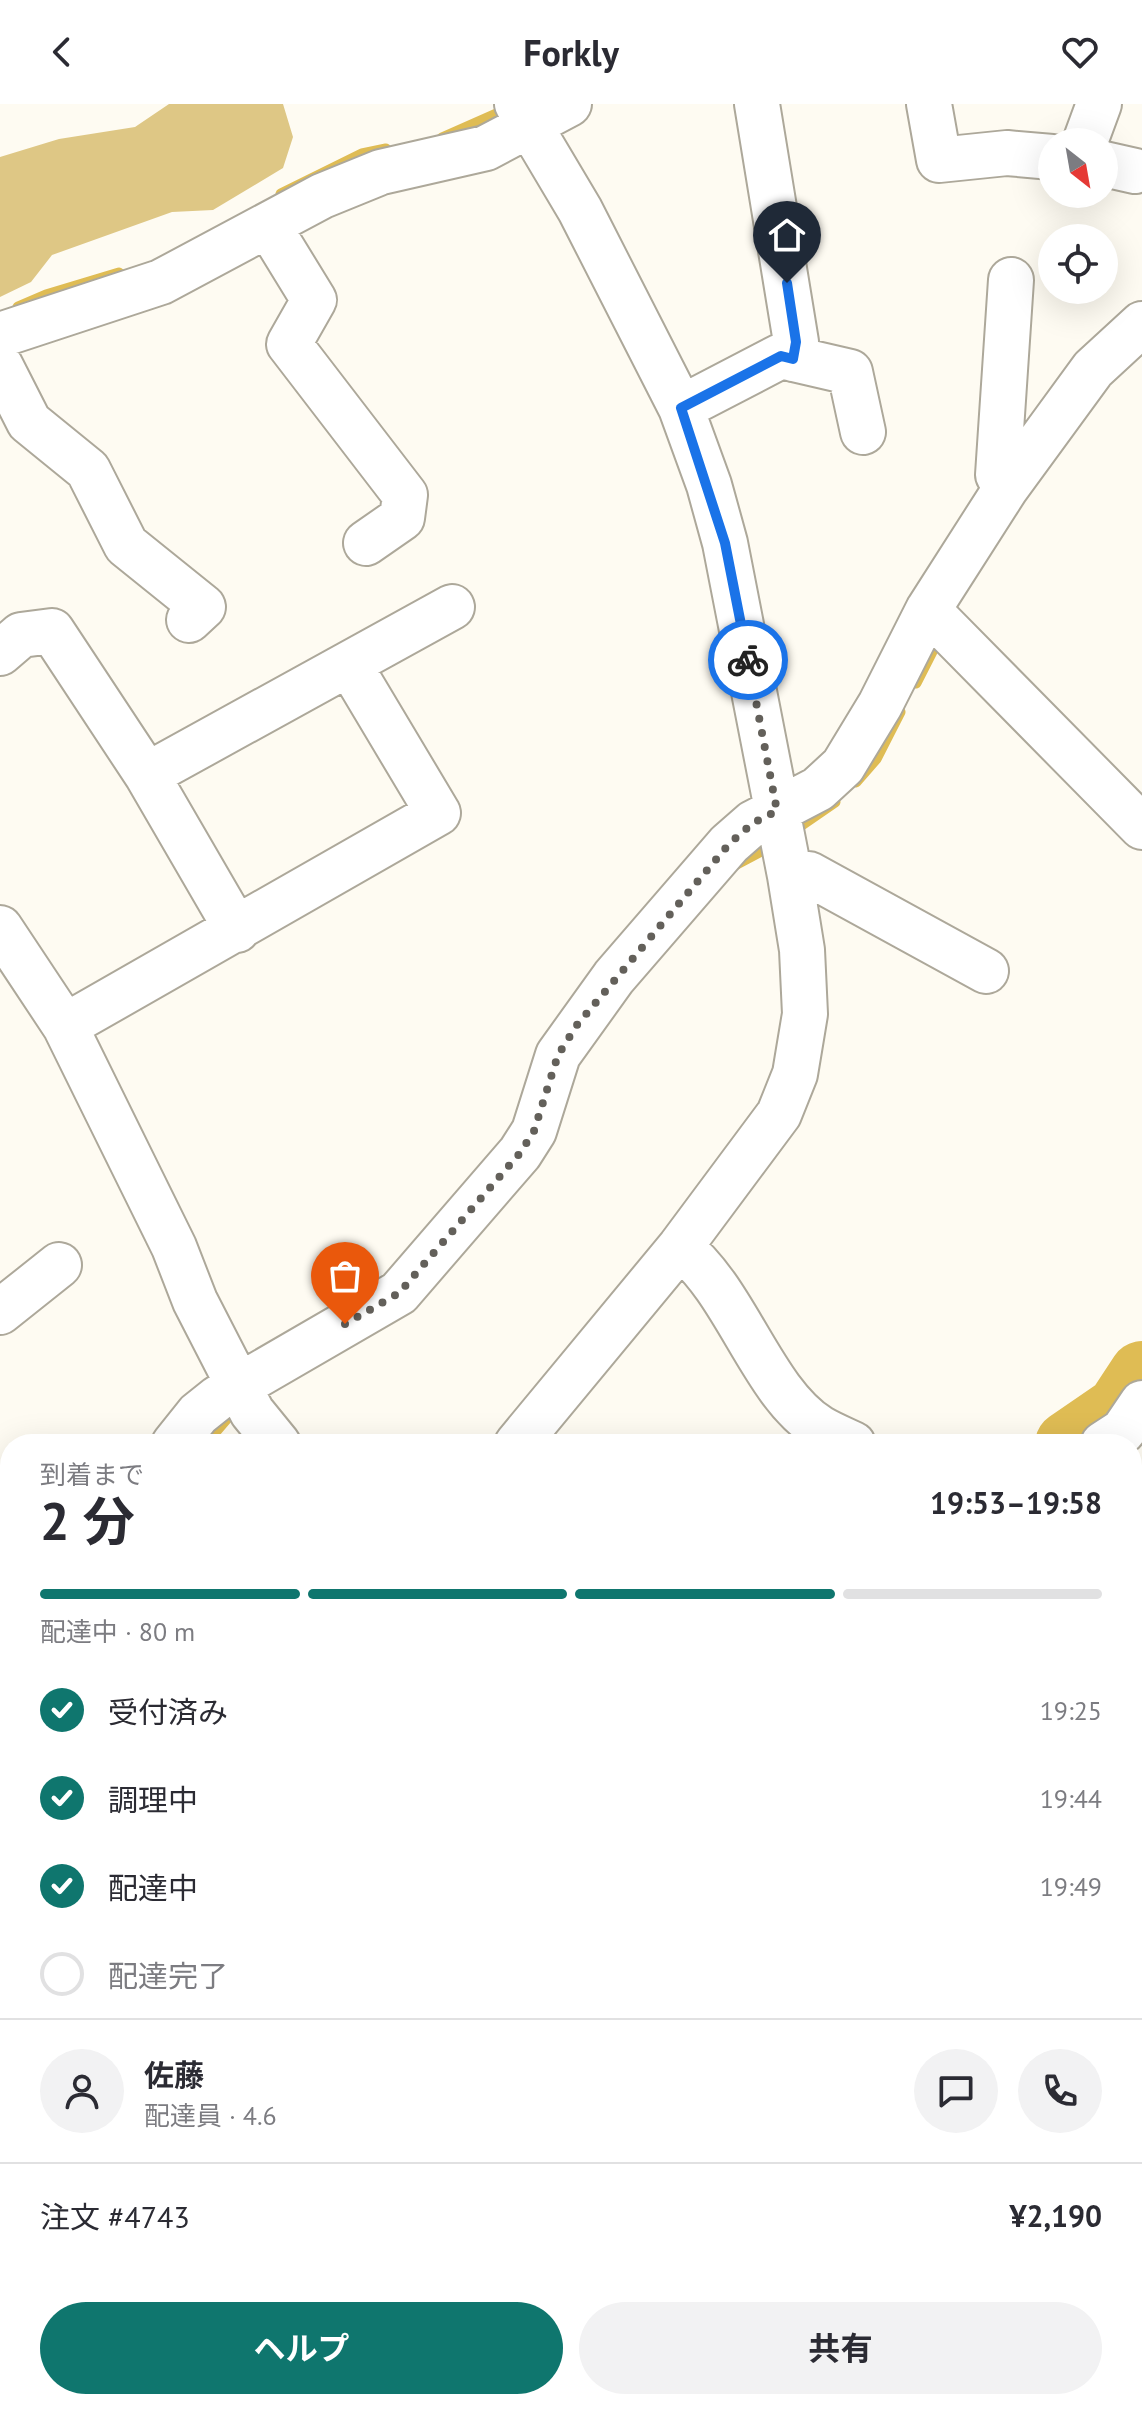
<!DOCTYPE html>
<html lang="ja">
<head>
<meta charset="utf-8">
<style>
  body { margin:0; font-family:"PT Sans","Noto Sans JP",sans-serif; background:#f2f2f3; color:#2b2b33; height:100vh; display:flex; flex-direction:column; font-size:30px; white-space:nowrap }
  * { box-sizing:border-box; margin:0 }
  p { font-size:26px; color:#7c7c81 }
  .icon { flex:none; width:44px; height:44px; fill:none; stroke:currentColor; stroke-width:2; stroke-linecap:round; stroke-linejoin:round }
  .map { position:relative; flex:1; overflow:hidden }
  .drawer { position:absolute; left:0px; top:1330px; width:1142px; height:976px; display:flex; flex-direction:column; background:#fff; border-radius:32px 32px 0 0; box-shadow:0 8px 32px #0002 }
  .drawer>* { flex:none }
  .needle { width:52px; rotate:149deg }
  .tools { position:absolute; left:1038px; top:24px; display:grid; gap:16px }
  .tools a { display:grid; place-items:center; width:80px; height:80px; border-radius:50%; background:#fff; box-shadow:0 8px 32px #0002; font-size:40px }
  .pin { position:absolute; display:grid; place-items:center; width:68px; height:68px; color:#fff; margin:-82px -34px; border-radius:50% 50% 50% 0; rotate:-45deg; box-shadow:0 0 8px #0007 }
  .pin .icon { rotate:45deg }
  .courier { position:absolute; display:grid; place-items:center; width:80px; height:80px; margin:-40px; border:6px solid #1a73e8; border-radius:50%; background:#fff; color:#222; box-shadow:0 2px 10px #0007 }
  .overview em { font-style:normal; font-weight:700 }
  .overview div { display:flex; flex-direction:column-reverse }
  .overview { display:flex; align-items:center; justify-content:space-between; height:136px; padding:0 40px }
  h1 { font-size:52px; font-weight:700; line-height:60px }
  .bar { display:grid; grid-template-columns:repeat(4,1fr); gap:12px 8px; align-content:center; height:96px; padding:0 40px }
  .bar i { height:10px; border-radius:6px; background:#e1e1e2 }
  .bar .selected { background:#0f766e }
  .bar p { grid-column:span 4 }
  .line { display:flex; align-items:center; gap:20px; padding:0 40px; border-top:2px solid #e1e1e2 }
  .line div { flex:1 }
  .round { display:grid; place-items:center; flex:none; width:84px; height:84px; border-radius:42px; background:#f2f2f3 }
  ol { padding:0 40px; list-style:none }
  li { display:flex; align-items:center; gap:24px; height:88px }
  li p { margin-inline-start:auto }
  li .icon { padding:8px; border-radius:50%; background:#0f766e; color:#fff; stroke-width:4 }
  li:last-child { color:#7c7c81 }
  li i { width:44px; height:44px; border:4px solid #e1e1e2; border-radius:50% }
  .primary-button { display:flex; gap:16px; margin-top:auto; padding:16px 40px }
  .primary-button a { flex:1; height:92px; border-radius:48px; background:#0f766e; color:#fff; font-size:32px; font-weight:700; line-height:92px; text-align:center }
  .primary-button a+a { background:#f2f2f3; color:#2b2b33 }
  header { display:flex; justify-content:space-between; align-items:center; height:104px; padding:0 40px; background:#fff; font-size:36px; font-weight:700 }
  .map>svg:first-child { display:block }
  .green { fill:#dec785 }
  .lines { fill:none; stroke-linecap:round; stroke-linejoin:round }
  .stream { stroke:#dfbc54; stroke-width:11 }
  .river { stroke:#dfbc54; stroke-width:66 }
  .minor-casing { stroke:#ada89a; stroke-width:48 }
  .minor { stroke:#fff; stroke-width:44 }
  .done { stroke:#63605a; stroke-width:8; stroke-dasharray:0 14.4 }
  .route { stroke:#1a73e8; stroke-width:10 }
</style>
</head>
<body>
<header><svg class="icon" aria-label="back" viewBox="0 0 24 24"><path d="M15 5l-7 7 7 7"/></svg>Forkly<svg class="icon" aria-label="heart" viewBox="0 0 24 24"><path d="M12 20l-8-8c-3-5 5-10 8-4 3-6 11-1 8 4z"/></svg></header>
<div class="map">
<svg width="1142" height="2306" viewBox="0 0 1142 2306">
  <rect width="100%" height="100%" fill="#fefbf2"/>
  <path class="green" d="M169,0H283L293,33L283,64L213,106L172,108L52,151L31,178L0,193V53L59,35L135,23Z
    M855,2296H927L933,2306H852Z"/>
  <g class="lines">
    <path class="stream" d="M442,34L510,4
      M281,90L362,50L386,45
      M18,203L46,191L119,169
      M916,579L941,530
      M856,678L876,655L900,608
      M790,729L835,698
      M735,761L776,739
      M205,1340L235,1305
      M0,1606L10,1595"/>
    <path class="river" d="M1068,1340L1119,1305L1142,1270
      M0,1894L10,1886"/>
    <g class="minor-casing">
      <path id="minor" d="M517,0L580,106L681,304L709,381L725,439L790,772L802,846L805,910L795,970L779,1010L680,1143L517,1340
        M757,0L796,238L793,255
        M929,0L939,56L1007,49L1052,53
        M1085,38L1099,0
        M1104,60L1135,67
        M268,121L314,196L289,240L405,391L402,414L366,439
        M0,231L161,178L322,92L381,68L486,44L569,0
        M0,261L29,318L88,366L126,441L203,503L189,516
        M681,304L781,252L850,268L863,328
        M1006,384L998,371L1011,176
        M928,506L1142,723
        M0,549L21,531L52,527L147,671
        M790,772L809,770L986,867
        M0,824L65,922L174,1143L195,1197L252,1308L278,1340
        M237,826L147,671L452,503
        M65,922L438,709L349,560
        M680,1143C737,1188 762,1288 820,1324C830,1330 842,1335 853,1340
        M0,1208L59,1161
        M174,1340L198,1310L218,1294L399,1189L520,1049L534,1027L558,951L614,873L729,740L753,719L818,685L843,662L880,601L928,506L1006,384L1093,265L1142,220
        M1103,1340L1123,1327L1142,1299
        M0,1391L10,1411
        M0,1576L10,1565
        M1132,1579L1142,1573
        M0,1937L10,1929
        M1132,2243L1142,2260
        M761,2306L763,2296"/>
    </g>
    <use href="#minor" class="minor"/>
  </g>
  <g class="lines">
    <path class="done" d="M345,1220L399,1189L520,1049L534,1027L558,951L577,921L729,740L753,719L777,707L748,556"/>
    <path class="route" d="M748,556L725,439L681,304L781,252L793,255L796,238L787,179"/>
  </g>
</svg>
<div class="tools">
<a><svg class="needle" viewBox="-14 -14 28 28"><path d="M0-13l5 13h-10z" fill="#e53935"/><path d="M0 13l5-13h-10z" fill="#7c7c81"/></svg></a>
<a><svg class="icon" aria-label="locate" viewBox="0 0 24 24"><circle cx="12" cy="12" r="6"/><path d="M12 2v4M12 18v4M2 12h4M18 12h4"/></svg></a>
</div>
<div class="pin" style="left:345px;top:1220px;background:#ea580c"><svg class="icon" aria-label="bag" viewBox="0 0 24 24"><path d="M5 8h14l-1 12H6zM9 8a3 3 0 0 1 6 0"/></svg></div>
<div class="pin" style="left:787px;top:179px;background:#1f2937"><svg class="icon" aria-label="home" viewBox="0 0 24 24"><path d="M3 11l9-7 9 7M6 9v11h12V9"/></svg></div>
<div class="courier" style="left:748px;top:556px"><svg class="icon" aria-label="bike" viewBox="0 0 24 24"><circle cx="6" cy="16" r="4"/><circle cx="18" cy="16" r="4"/><path d="M6 16l4-8h5l3 8M10 8l3 8H6M13 5h3"/></svg></div>
<section class="drawer">
<div class="overview"><div><h1>2 分</h1><p>到着まで</p></div><em>19:53–19:58</em></div>
<div class="bar"><i class="selected"></i><i class="selected"></i><i class="selected"></i><i></i><p>配達中 · 80 m</p></div>
<ol>
<li><svg class="icon" aria-label="check" viewBox="0 0 24 24"><path d="M5 12l5 5 9-10"/></svg>受付済み<p>19:25</p></li>
<li><svg class="icon" aria-label="check" viewBox="0 0 24 24"><path d="M5 12l5 5 9-10"/></svg>調理中<p>19:44</p></li>
<li><svg class="icon" aria-label="check" viewBox="0 0 24 24"><path d="M5 12l5 5 9-10"/></svg>配達中<p>19:49</p></li>
<li><i></i>配達完了</li>
</ol>
<div class="line" style="height:144px"><a class="round"><svg class="icon" aria-label="person" viewBox="0 0 24 24"><circle cx="12" cy="8" r="4"/><path d="M4 21q1-7 8-7t8 7"/></svg></a><div><b>佐藤</b><p>配達員 · 4.6</p></div><a class="round"><svg class="icon" aria-label="chat" viewBox="0 0 24 24"><path d="M4 5h16v11H9l-5 4z"/></svg></a><a class="round"><svg class="icon" aria-label="phone" viewBox="0 0 24 24"><path d="M5 4h4l2 5-3 2q2 4 5 5l2-3 5 2v4C11 20 4 13 5 4z"/></svg></a></div>
<div class="line" style="height:104px"><div>注文 #4743</div><b>¥2,190</b></div>
<div class="primary-button"><a>ヘルプ</a><a>共有</a></div>
</section>
</div>
</body>
</html>
